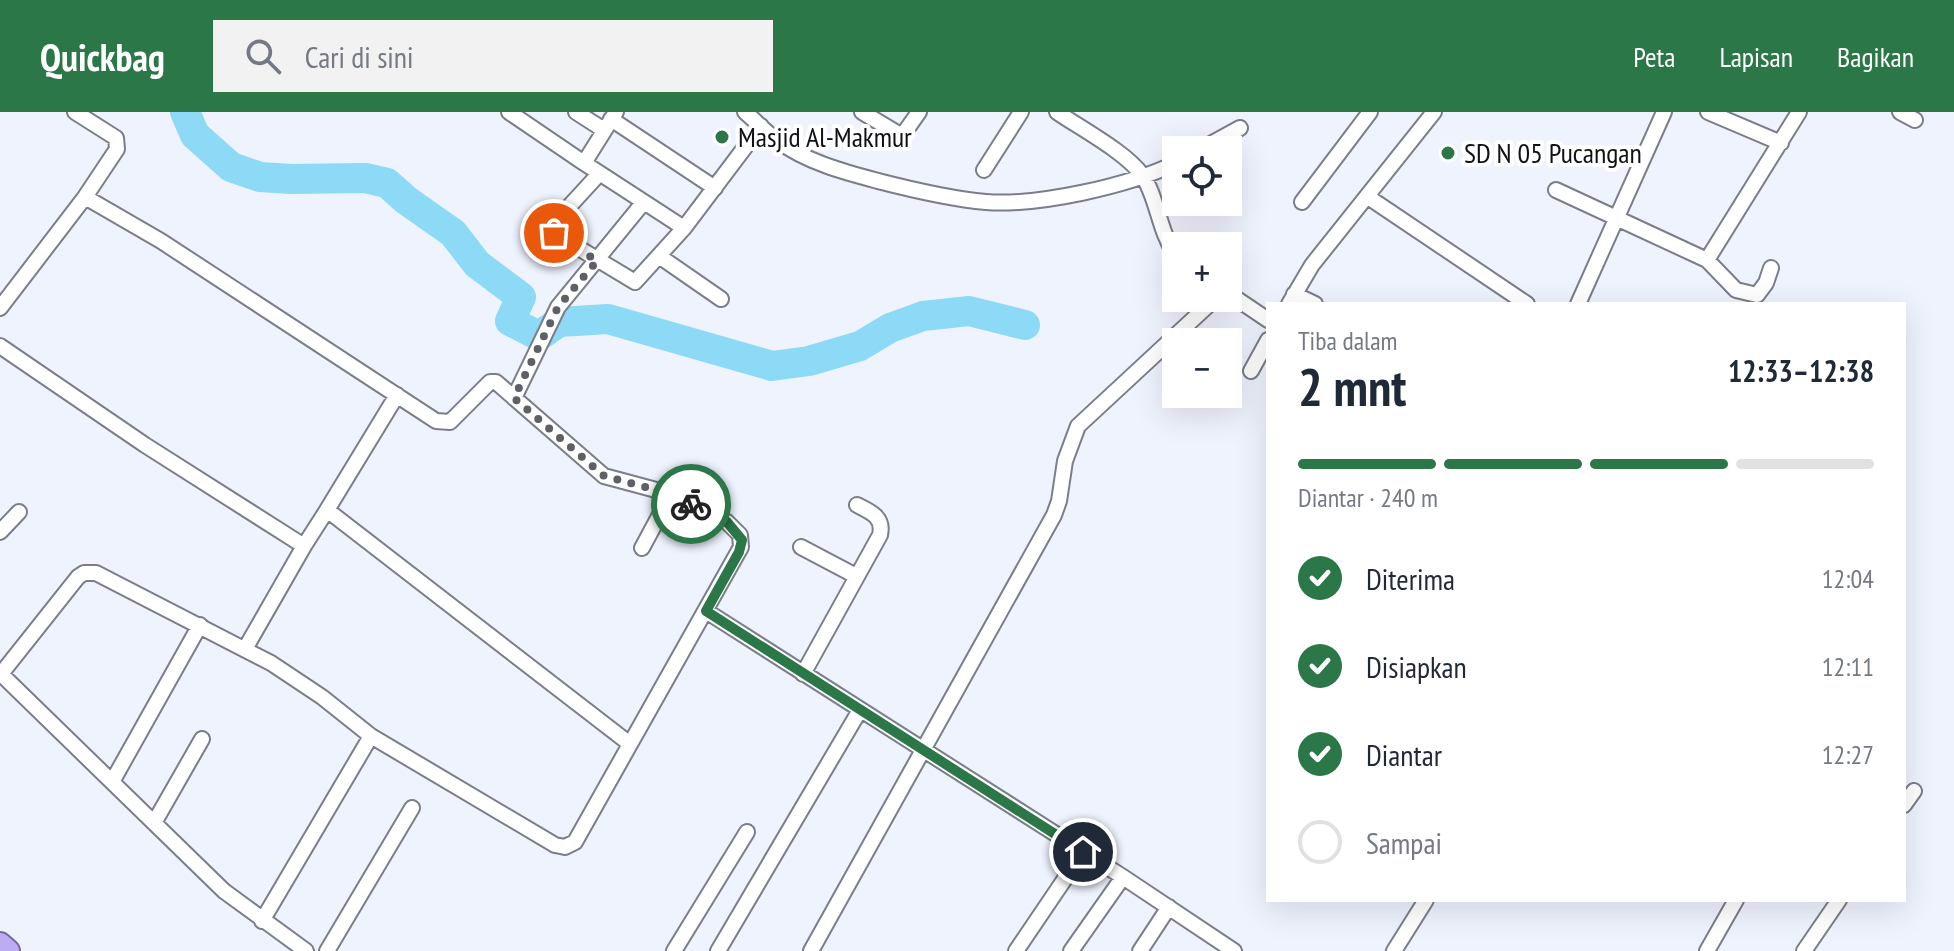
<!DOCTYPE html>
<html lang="id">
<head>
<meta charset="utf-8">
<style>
  body { margin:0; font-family:"PT Sans Narrow",sans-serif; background:#f2f2f3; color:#1f2937; height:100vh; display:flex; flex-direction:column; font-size:30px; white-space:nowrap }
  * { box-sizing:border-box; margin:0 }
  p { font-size:26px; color:#747a83 }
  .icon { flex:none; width:44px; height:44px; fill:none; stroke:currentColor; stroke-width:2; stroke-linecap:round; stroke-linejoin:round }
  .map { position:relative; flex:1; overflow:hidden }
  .details { position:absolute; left:1266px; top:190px; width:640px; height:600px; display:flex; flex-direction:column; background:#fff; border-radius:0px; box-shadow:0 8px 32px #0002 }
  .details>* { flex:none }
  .fabs { position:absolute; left:1162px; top:24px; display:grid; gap:16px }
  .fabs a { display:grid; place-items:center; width:80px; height:80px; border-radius:0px; background:#fff; box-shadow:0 8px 32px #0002; font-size:40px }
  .pin { position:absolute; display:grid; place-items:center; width:68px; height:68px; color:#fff; margin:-34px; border:4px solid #fff; border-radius:50%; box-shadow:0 2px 8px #0007 }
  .courier { position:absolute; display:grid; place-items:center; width:80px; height:80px; margin:-40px; border:6px solid #2b7747; border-radius:50%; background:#fff; color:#222; box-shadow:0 2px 10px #0007 }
  .summary em { font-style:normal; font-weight:700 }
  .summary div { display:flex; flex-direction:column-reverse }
  .summary { display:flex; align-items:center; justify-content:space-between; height:136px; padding:0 32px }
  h1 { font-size:52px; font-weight:700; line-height:60px }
  .bar { display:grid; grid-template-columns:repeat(4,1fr); gap:12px 8px; align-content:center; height:96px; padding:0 32px }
  .bar i { height:10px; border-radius:6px; background:#e0e1e3 }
  .bar .active { background:#2b7747 }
  .bar p { grid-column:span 4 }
  ol { padding:0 32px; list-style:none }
  li { display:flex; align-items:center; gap:24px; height:88px }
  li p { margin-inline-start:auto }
  li .icon { padding:8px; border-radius:50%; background:#2b7747; color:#fff; stroke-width:4 }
  li:last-child { color:#747a83 }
  li i { width:44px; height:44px; border:4px solid #e0e1e3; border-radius:50% }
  header { display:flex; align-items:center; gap:48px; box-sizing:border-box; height:112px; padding:0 40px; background:#2b7747; color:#fff }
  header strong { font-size:38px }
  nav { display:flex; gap:44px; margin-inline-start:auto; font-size:28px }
  .search { width:560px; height:72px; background:#f2f2f3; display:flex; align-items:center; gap:20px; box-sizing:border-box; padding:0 28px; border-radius:0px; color:#747a83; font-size:30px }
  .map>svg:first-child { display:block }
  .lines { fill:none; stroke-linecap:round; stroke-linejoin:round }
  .river { stroke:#8cdaf6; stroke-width:30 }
  .minor-casing { stroke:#7a7e88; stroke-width:18 }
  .trunk-casing { stroke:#7569a2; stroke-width:26 }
  .minor { stroke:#fff; stroke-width:14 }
  .trunk { stroke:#bcacf2; stroke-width:22 }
  .done { stroke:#5e6067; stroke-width:8; stroke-dasharray:0 14.4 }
  .route { stroke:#2b7747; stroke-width:10 }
  .poi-dot { fill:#2b7747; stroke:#fff; stroke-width:3 }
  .labels { text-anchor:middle; stroke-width:8; stroke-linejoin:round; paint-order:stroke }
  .poi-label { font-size:28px; fill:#101115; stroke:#fff; text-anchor:start }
</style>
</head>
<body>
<header>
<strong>Quickbag</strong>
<div class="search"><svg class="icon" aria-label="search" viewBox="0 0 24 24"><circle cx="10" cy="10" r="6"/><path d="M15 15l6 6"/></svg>Cari di sini</div>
<nav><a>Peta</a><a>Lapisan</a><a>Bagikan</a></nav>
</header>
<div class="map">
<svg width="1954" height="839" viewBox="0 0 1954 839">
  <rect width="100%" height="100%" fill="#eff3fe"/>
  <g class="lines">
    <path class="river" d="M185,0L195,23L231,55L260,65L291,67L365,66L387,71L406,88L453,121L477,152L521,185L510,209L539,224L559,210L608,207L772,254L809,249L860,234L890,216L923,204L969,199L1025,213"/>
    <g class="minor-casing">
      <path id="minor" d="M509,0L584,51
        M576,0L604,18
        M616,0L584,51L684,116
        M745,0C756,9 765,20 777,28C806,50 844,60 878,69C913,78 950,87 986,90C1039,94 1128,74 1176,51
        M862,0L902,24L919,0
        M1057,0C1080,16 1127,41 1142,63C1157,83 1159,121 1176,143
        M1708,0L1781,31
        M1900,0L1915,8
        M611,7L715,76
        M1200,38L1240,16
        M984,58L1021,0
        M599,62L553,112L552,117L557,123L635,170L684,116L761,14
        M1556,78L1707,148L1736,178L1757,183L1766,171L1771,156
        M1368,85L1527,192
        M1302,90L1370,0
        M659,144L721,187
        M1707,148L1799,0
        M1228,181L1268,208
        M1294,182L1315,192
        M1289,192L1312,153L1434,0
        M1578,192L1664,0
        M0,196L85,85L117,37L116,26L75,0
        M0,234L145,333L304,434L327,398L630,632
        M1251,259L1268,228
        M514,286L558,195L643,91
        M327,398L397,283
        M0,420L19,400
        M801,435L856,464
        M642,436L671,382
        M706,499L1123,765L1234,839
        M245,537L304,434
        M0,561L224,779L306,839
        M1,562L78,465L84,461H96L271,551L322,585L371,624L555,733L565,735L575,730L741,435L740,423L727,410L699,395L671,382L604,364L496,270H490L450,310L436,309L161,129L85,85
        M803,562L880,423C884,405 871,400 857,393
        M112,670L200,513
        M1904,693L1914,679
        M154,711L202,627
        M262,809L371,624
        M327,839L412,696
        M674,839L747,720
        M718,839L860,598
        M811,839L1054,403L1059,389L1065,349L1078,314L1216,186
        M1016,839L1083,740
        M1071,839L1123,765
        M1140,839L1169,795
        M1394,839L1426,788
        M1707,839L1736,788
        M1804,839L1839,788"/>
    </g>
    <g class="trunk-casing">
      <path id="trunk" d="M0,832L8,839"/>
    </g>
    <use href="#minor" class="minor"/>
    <use href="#trunk" class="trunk"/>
  </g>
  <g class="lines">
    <path class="done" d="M554,121L597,149L558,195L514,286L604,364L671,382L691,392"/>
    <path class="route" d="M691,392L727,410L742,428L739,440L706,499L1083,740"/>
  </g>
  <g class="poi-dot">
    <circle cx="722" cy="25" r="8"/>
    <circle cx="1448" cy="41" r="8"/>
  </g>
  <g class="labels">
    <g class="poi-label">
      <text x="738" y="35">Masjid Al-Makmur</text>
      <text x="1464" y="51">SD N 05 Pucangan</text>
    </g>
  </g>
</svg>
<div class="fabs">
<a><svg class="icon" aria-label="locate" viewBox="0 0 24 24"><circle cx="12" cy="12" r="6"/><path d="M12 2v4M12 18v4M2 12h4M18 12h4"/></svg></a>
<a>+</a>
<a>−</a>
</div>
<div class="pin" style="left:554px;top:121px;background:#ea580c"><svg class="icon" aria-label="bag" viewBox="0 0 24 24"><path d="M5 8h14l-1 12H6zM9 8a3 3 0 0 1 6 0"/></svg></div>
<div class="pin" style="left:1083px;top:740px;background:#1f2937"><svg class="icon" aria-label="home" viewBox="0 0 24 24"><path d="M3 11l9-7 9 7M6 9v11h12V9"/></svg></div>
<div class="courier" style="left:691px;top:392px"><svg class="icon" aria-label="bike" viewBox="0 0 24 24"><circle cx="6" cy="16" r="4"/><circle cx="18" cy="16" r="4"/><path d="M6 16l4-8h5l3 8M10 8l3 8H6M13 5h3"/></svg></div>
<section class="details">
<div class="summary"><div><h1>2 mnt</h1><p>Tiba dalam</p></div><em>12:33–12:38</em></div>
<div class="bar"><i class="active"></i><i class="active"></i><i class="active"></i><i></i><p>Diantar · 240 m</p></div>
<ol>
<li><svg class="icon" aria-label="check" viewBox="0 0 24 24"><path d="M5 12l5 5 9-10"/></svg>Diterima<p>12:04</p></li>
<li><svg class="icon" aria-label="check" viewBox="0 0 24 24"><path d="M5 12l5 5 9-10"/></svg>Disiapkan<p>12:11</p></li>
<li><svg class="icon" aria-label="check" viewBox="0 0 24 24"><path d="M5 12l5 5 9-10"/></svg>Diantar<p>12:27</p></li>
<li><i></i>Sampai</li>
</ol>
</section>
</div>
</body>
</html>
